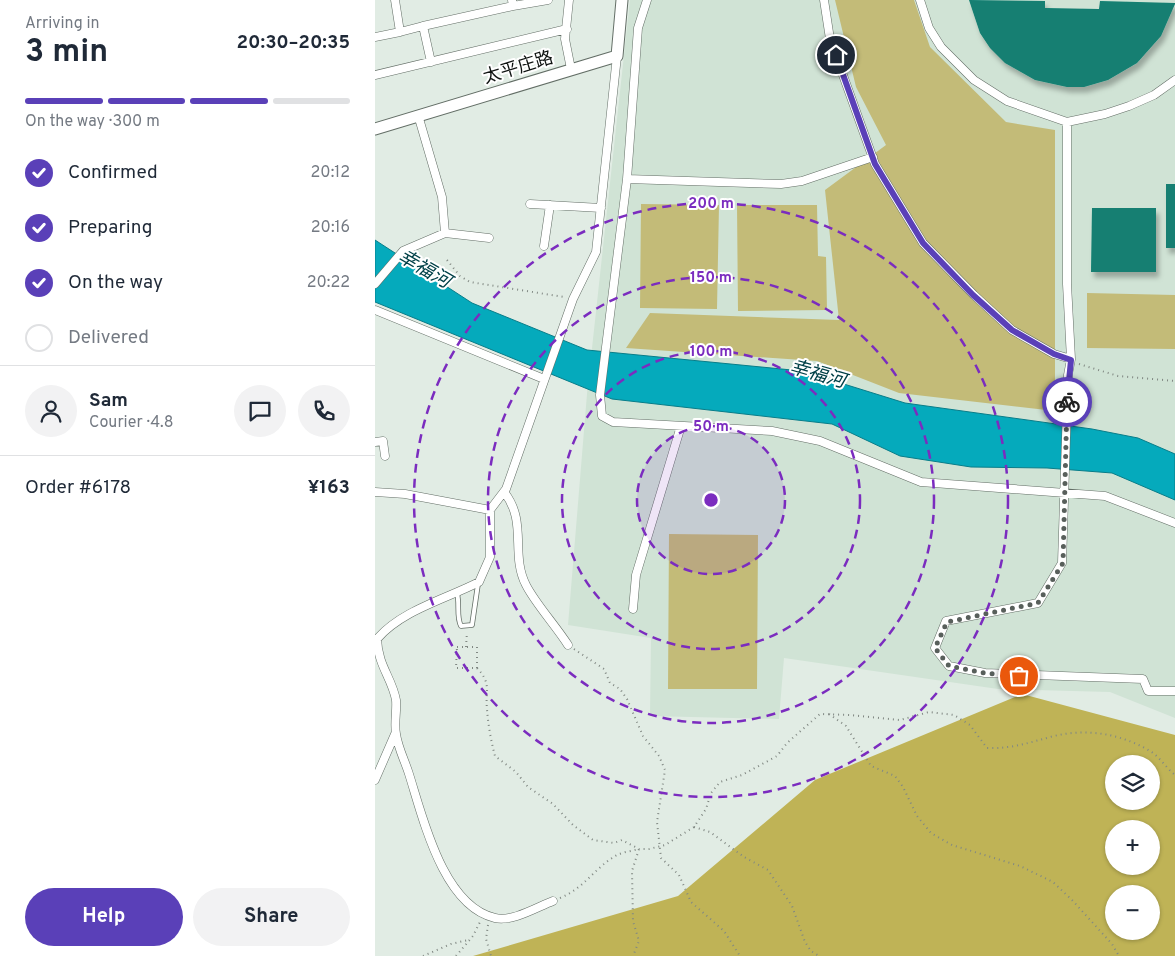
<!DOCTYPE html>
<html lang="en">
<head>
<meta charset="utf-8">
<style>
  body { margin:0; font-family:Overpass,"Noto Sans SC",sans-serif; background:#f2f2f3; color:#1f2937; height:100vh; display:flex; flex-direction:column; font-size:19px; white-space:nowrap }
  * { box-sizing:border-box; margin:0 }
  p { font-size:16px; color:#747a83 }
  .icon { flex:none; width:28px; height:28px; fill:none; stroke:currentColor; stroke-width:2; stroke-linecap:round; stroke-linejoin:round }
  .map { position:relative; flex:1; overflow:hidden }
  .drawer { display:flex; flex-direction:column; background:#fff; width:375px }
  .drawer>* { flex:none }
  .buttons { position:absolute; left:730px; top:755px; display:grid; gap:10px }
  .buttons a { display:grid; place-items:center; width:55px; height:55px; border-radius:50%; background:#fff; box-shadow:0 1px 4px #0004; font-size:25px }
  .pin { position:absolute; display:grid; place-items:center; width:42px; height:42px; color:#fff; margin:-21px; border:2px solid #fff; border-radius:50%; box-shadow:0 1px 5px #0007 }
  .courier { position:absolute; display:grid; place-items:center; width:50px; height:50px; margin:-25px; border:4px solid #5a40b8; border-radius:50%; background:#fff; color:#222; box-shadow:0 1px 6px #0007 }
  .headline em { font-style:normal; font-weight:700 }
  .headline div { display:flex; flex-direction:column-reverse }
  .headline { display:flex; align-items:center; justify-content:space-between; height:85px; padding:0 25px }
  h1 { font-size:32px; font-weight:700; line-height:38px }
  .bar { display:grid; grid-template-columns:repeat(4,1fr); gap:8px 5px; align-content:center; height:60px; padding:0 25px }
  .bar i { height:6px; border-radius:4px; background:#e0e1e3 }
  .bar .active { background:#5a40b8 }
  .bar p { grid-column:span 4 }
  .line { display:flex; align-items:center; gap:12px; padding:0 25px; border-top:1px solid #e0e1e3 }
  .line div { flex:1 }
  .round { display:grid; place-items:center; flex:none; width:52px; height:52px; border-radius:26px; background:#f2f2f3 }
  ol { padding:0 25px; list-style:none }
  li { display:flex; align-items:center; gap:15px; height:55px }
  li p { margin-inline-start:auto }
  li .icon { padding:5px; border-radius:50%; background:#5a40b8; color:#fff; stroke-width:4 }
  li:last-child { color:#747a83 }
  li i { width:28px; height:28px; border:2px solid #e0e1e3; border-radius:50% }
  .primary-button { display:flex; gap:10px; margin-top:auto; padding:10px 25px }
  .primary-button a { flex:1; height:58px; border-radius:30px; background:#5a40b8; color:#fff; font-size:20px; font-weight:700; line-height:58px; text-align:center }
  .primary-button a+a { background:#f2f2f3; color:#1f2937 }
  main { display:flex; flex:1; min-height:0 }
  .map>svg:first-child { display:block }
  .built { fill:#d0e3d5 }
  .green { fill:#c3bb78 }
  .forest { fill:#bfb356; fill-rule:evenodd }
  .water { fill:#05aabc; stroke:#087d89 }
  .building { fill:#137f72; filter:url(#shadow) }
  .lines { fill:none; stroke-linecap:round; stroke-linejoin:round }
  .lane-casing { stroke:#636e66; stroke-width:5.5 }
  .street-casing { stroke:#636e66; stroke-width:9 }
  .secondary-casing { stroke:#636e66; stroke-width:13 }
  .path { stroke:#818883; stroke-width:2; stroke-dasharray:1 4; stroke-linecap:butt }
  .lane { stroke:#fff; stroke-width:4 }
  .street { stroke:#fff; stroke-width:8 }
  .secondary { stroke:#fff; stroke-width:11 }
  .done { stroke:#585f5b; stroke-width:5; stroke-dasharray:0 9 }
  .route { stroke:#5a40b8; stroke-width:6 }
  .ring { fill:none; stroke:#7b2cbf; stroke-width:2.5; stroke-dasharray:9 6 }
  .labels { text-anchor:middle; stroke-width:4; stroke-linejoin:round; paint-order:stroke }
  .street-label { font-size:18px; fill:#0f1311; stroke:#fff }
  .water-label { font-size:19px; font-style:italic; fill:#004047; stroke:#fff }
  .centre { fill:#7b2cbf; stroke:#fff; stroke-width:2.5 }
  .ring-label { font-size:15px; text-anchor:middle; font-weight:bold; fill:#7b2cbf; stroke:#fff; stroke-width:4; stroke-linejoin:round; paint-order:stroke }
</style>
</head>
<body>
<main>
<section class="drawer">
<div class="headline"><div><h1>3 min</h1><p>Arriving in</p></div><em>20:30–20:35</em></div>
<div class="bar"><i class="active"></i><i class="active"></i><i class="active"></i><i></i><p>On the way · 300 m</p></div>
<ol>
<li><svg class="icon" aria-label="check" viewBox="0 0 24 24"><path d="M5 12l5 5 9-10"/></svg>Confirmed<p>20:12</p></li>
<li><svg class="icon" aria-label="check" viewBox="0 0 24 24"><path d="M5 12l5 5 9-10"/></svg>Preparing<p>20:16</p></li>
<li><svg class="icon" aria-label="check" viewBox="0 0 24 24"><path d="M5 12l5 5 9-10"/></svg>On the way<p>20:22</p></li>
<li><i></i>Delivered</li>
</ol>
<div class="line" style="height:90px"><a class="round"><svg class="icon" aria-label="person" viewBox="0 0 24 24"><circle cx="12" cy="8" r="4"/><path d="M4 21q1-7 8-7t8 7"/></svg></a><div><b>Sam</b><p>Courier · 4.8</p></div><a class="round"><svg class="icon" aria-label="chat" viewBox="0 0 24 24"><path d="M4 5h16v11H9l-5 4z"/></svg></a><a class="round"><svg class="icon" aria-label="phone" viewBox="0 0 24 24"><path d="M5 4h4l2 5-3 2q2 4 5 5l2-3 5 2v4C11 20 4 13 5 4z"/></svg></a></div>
<div class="line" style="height:65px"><div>Order #6178</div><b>¥163</b></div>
<div class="primary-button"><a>Help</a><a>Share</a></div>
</section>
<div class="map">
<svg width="800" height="956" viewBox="0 0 800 956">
  <defs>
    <filter id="shadow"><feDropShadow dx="3" dy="5.5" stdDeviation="2.5" flood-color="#0004"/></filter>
  </defs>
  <rect width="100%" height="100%" fill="#e1ece4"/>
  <path class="built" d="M255,0H800V718L735,692L623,689L409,658L404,719L275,716L276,638L193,625L212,394Z"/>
  <path class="green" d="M460,0H539L555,47L631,122L680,130V411L524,393L442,361L251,348L275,313L464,320L450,190L511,145L481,87Z
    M266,204L344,205L342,309L265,308Z
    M362,205H442L443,256L451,257L452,310L363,311Z
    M712,293L800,295V349L712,348Z
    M294,534L383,535L382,689H293Z"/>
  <path class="forest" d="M647,694L800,735V956H98L303,896L440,780ZM739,764H776V801H739ZM739,829H776V866H739ZM739,894H776V931H739Z"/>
  <path class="water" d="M0,240L97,303L212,350L427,371L530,403L717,429L763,438L800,454V500L737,473L672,468L596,467L525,456L457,424L237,399L0,302Z"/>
  <path class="building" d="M594,0L670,1V8L724,9L725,1L800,3V4L786,36L762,63L733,80L709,87H692L660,80L630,63L615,48L605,33Z
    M791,184H800V248H791Z
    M717,208H781V272H716Z"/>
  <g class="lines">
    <g class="lane-casing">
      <path id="lane" d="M82,593C85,604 81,617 86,626L97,625L103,584"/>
    </g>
    <g class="street-casing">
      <path id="street" d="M194,0L190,39L196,69
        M272,0L263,28L252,179L225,395L227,416L238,422L397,431L445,441L546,482L730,496L800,523
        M449,0L455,39L500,164L548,243L599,295L637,330L679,354L696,359
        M545,0L554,28L566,47L599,80L632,101L692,122L730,114L754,106L779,95L800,80
        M138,6L173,0
        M48,26L138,6L137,0
        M25,32L48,26L56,62
        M0,37L25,32L20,0
        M0,75L192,29
        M43,115L67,197L70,233
        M692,122V284L696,359L693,375L687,563L663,603L571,621L560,648L574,666L610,673L768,679L773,691H800
        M252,179L406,184L427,181L498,157
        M155,204L226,208
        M169,246L175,205
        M0,284L28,251L70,233L114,238
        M0,310L169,379
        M0,442L8,441L10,456
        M0,492L30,494L115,510
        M129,492C153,522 135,554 151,585C160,603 181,626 193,645
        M258,609L261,575L306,426
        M0,780L20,734
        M178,901C162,907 138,922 120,918C68,906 48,818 34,774C30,761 23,748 21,734C19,723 22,711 21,700C17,678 3,666 2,639C27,610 71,599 104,582L115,557V510L131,489L198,299L221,252L242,56"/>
    </g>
    <g class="secondary-casing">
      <path id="secondary" d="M0,129L242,56L247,0"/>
    </g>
    <path class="path" d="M72,260L85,276L95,282L189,297
      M704,364L743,376L800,381
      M82,647H102V668H81Z
      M91,647L92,632
      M199,649L229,669L235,683L245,689L252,699L268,736L284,756L290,770L282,822L286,858L304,875L316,902L349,931L365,956
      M102,668C117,684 110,690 112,709C113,724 116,741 120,756L141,772L153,787L178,804L198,825L218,840L239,843L247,840L264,849H274L290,845L319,827L331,809L336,793L345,782L367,775L402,756L412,743L445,714L475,715L525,720L554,712L579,715L595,725L612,748C637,749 656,742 679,736C713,728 746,734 775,751C785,757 791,768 800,775
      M454,714L471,726L496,766L520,776L528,787L542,816L556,833L577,845L645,866L678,882L697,900L737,944L744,956
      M319,827L335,832L369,857L393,870L417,906L430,942L436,951L444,956
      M185,898C210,888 220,867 242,855C248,852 257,851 264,849L257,871L258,921L264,941L258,956
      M113,925L111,939L116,956
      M48,956L76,944L93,940
      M81,956L98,936L105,922"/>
    <use href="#lane" class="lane"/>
    <use href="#street" class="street"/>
    <use href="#secondary" class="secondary"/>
  </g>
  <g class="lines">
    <path class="done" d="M644,676L610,673L574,666L560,648L572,622L663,603L688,563L692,402"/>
    <path class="route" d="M461,55L500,164L548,243L598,295L637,330L679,354L696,360L692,402"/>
  </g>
  <circle cx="336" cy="500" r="74" fill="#7b2cbf" fill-opacity=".12"/>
  <g class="ring">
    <circle cx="336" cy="500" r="74"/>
    <circle cx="336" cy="500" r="149"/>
    <circle cx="336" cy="500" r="223"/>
    <circle cx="336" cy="500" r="297"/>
  </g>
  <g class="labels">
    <g class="street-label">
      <text transform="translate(143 67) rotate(-17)" y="6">太平庄路</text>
    </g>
    <g class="water-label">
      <text transform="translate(50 268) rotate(30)" y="7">幸福河</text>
      <text transform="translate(443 373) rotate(16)" y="7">幸福河</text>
    </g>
  </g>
  <circle cx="336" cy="500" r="8" class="centre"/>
  <g class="ring-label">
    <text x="336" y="208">200 m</text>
    <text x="336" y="282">150 m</text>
    <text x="336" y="356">100 m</text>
    <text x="336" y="431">50 m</text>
  </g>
</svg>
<div class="buttons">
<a><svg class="icon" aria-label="layers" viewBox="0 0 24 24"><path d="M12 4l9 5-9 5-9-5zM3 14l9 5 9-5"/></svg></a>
<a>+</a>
<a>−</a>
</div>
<div class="pin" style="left:644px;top:676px;background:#ea580c"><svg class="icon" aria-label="bag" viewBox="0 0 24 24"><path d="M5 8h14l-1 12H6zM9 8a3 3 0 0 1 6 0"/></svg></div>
<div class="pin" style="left:461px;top:55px;background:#1f2937"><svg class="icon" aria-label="home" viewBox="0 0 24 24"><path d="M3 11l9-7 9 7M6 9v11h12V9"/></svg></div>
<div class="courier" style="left:692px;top:402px"><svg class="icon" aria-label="bike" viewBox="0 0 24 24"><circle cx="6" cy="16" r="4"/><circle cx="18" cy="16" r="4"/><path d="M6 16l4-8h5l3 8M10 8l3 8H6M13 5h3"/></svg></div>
</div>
</main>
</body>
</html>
